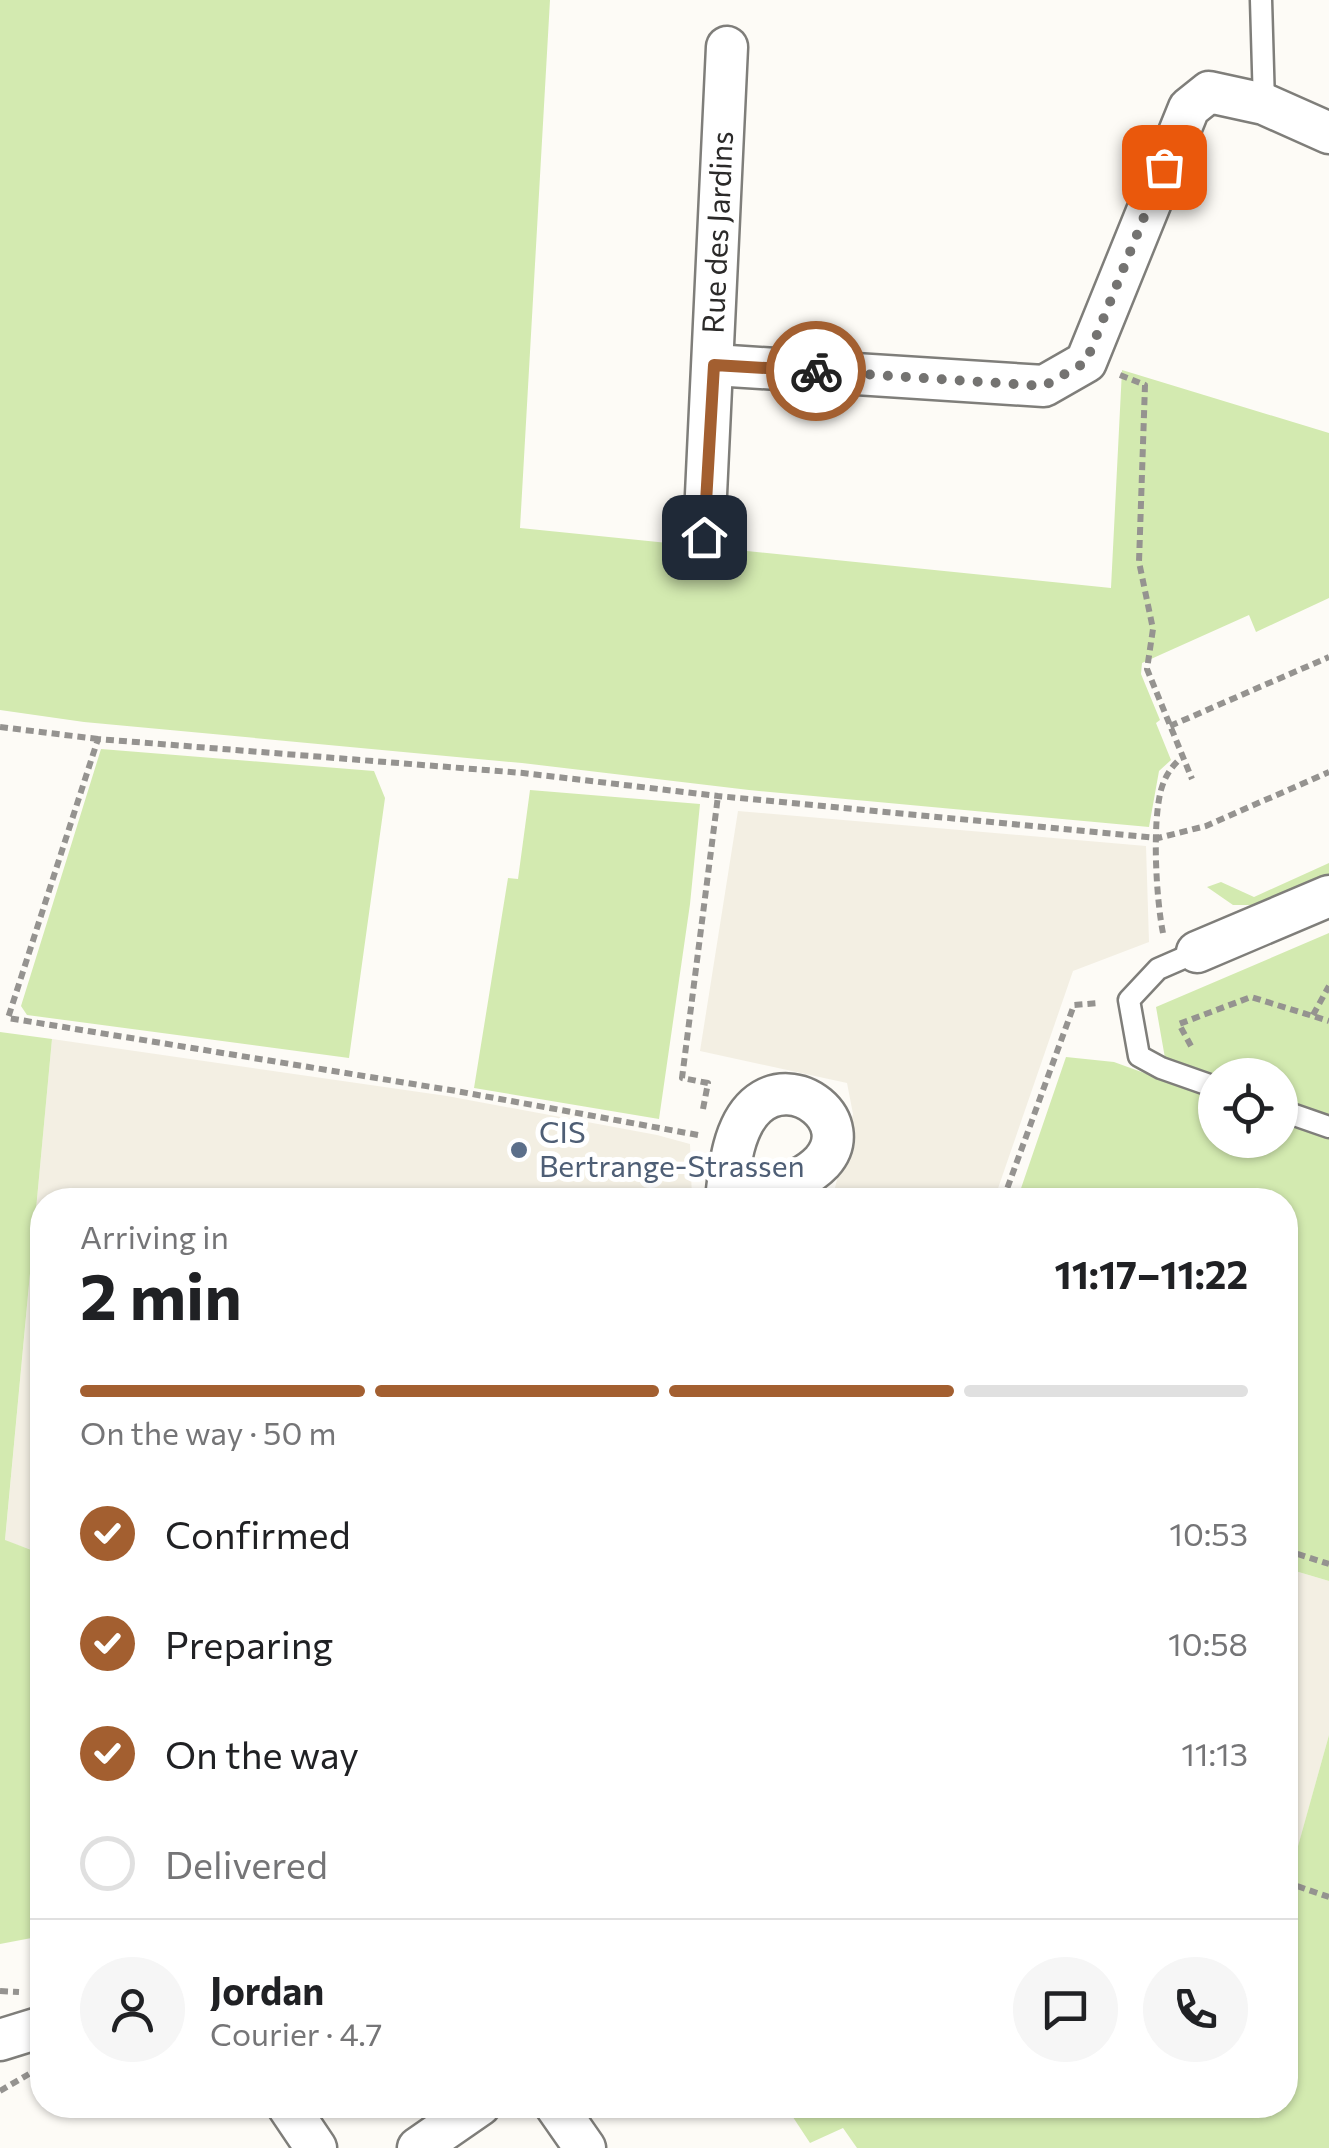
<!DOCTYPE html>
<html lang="en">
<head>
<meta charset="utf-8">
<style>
  body { margin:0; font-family:Commissioner,sans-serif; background:#f6f6f6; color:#202124; height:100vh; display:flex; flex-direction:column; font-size:38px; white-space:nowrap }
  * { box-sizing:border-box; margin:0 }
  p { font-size:32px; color:#757577 }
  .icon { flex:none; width:55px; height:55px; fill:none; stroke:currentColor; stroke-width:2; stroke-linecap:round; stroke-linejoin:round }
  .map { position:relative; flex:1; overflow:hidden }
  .panel { position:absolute; left:30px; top:1188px; width:1268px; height:930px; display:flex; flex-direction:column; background:#fff; border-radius:40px; box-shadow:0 2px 8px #0004 }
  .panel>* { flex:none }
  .buttons { position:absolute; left:1198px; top:1058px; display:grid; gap:20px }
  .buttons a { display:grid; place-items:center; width:100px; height:100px; border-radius:50%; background:#fff; box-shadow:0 2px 8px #0004; font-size:50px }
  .pin { position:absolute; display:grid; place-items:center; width:85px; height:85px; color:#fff; margin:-42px; border-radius:20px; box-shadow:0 5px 15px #0006 }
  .courier { position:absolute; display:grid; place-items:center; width:100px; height:100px; margin:-50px; border:8px solid #a35f30; border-radius:50%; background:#fff; color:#222; box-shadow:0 2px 12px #0007 }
  .headline em { font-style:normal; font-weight:700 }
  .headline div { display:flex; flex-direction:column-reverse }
  .headline { display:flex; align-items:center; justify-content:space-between; height:170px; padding:0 50px }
  h1 { font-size:65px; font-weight:700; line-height:75px }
  .bar { display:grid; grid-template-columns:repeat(4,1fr); gap:15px 10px; align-content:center; height:120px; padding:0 50px }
  .bar i { height:12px; border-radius:8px; background:#e0e0e0 }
  .bar .on { background:#a35f30 }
  .bar p { grid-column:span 4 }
  .line { display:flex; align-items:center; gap:25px; padding:0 50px; border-top:2px solid #e0e0e0 }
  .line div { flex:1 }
  .round { display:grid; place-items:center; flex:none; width:105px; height:105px; border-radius:52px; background:#f6f6f6 }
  ol { padding:0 50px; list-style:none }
  li { display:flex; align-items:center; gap:30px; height:110px }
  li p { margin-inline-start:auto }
  li .icon { padding:10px; border-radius:50%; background:#a35f30; color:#fff; stroke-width:4 }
  li:last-child { color:#757577 }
  li i { width:55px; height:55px; border:5px solid #e0e0e0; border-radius:50% }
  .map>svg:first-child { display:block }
  .built { fill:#f3efe3 }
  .green { fill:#d3eab0; fill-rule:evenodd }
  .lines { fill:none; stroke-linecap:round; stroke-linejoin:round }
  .lane-casing { stroke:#7f7e7a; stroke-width:25 }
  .street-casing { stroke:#7f7e7a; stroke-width:45 }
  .path { stroke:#959390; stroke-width:6; stroke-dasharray:8 5; stroke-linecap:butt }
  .lane { stroke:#fff; stroke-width:20 }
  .street { stroke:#fff; stroke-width:40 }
  .done { stroke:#747371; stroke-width:10; stroke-dasharray:0 18 }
  .route { stroke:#a35f30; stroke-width:12 }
  .service-dot { fill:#5c6f8a; stroke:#fff; stroke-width:4 }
  .labels { text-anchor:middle; stroke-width:10; stroke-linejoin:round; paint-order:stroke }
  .street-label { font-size:30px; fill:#2b2a29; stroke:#fff }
  .service-label { font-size:30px; fill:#4e5e75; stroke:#fff; text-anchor:start }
</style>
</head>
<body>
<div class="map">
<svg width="1329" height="2148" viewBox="0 0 1329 2148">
  <rect width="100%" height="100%" fill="#fdfbf6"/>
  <path class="built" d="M738,811L1146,846L1149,942L1073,971L994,1200H832L853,1114L847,1083L700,1051Z
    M52,1039L447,1096L657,1135L690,1144L692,1200H42V1553L5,1541Z
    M1285,1568L1329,1581V1735L1288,1883L1285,1882Z"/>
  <path class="green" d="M0,0H550L520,528L1111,588L1122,370L1329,433V598L1256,632L1249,615L1142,663L1141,674L1160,720L1156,723L1171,760L1159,771L1149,827L749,790L522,763L84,722L0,710Z
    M101,749L374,771L385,798L349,1058L27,1015L21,1006Z
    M530,790L700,804L690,904L659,1119L474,1088L508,878L518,879Z
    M1329,863V874L1256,905H1233L1207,887L1221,882L1254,897Z
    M1329,933V1581L1285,1568V1200H1017L1066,1057L1114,1062L1158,1078L1165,1058L1156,1007ZM1215,1075H1280V1140H1215Z
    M0,1032L52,1039L5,1540L42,1554V1936L0,1944Z
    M1329,1735V2148H857L843,2128L810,2143L785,2105H1285V1882H1288Z"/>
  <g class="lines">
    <g class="lane-casing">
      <path id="lane" d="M1261,0L1264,104
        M1197,952L1158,969L1129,1000L1139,1056L1161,1068L1215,1087
        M1280,1110L1329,1127"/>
    </g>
    <g class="street-casing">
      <g id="street">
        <path d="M714,365L1044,386L1086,362L1189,108L1209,92L1264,104L1329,133"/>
        <path id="s1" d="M704,537L727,47"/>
        <path d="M1197,952L1329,896"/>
        <path d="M726,1200C729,1171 732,1128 756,1106C795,1071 858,1122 822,1162C801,1184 773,1187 748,1200"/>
        <path d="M0,2040L42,2027"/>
        <path d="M287,2105L316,2148"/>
        <path d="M555,2105L585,2148"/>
        <path d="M418,2148L480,2105"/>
      </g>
    </g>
    <path class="path" d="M1120,375L1145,385L1139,562L1153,629L1147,669L1192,779
      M1170,726L1329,657
      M0,727L98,739
      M1163,933C1156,898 1152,824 1161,790C1165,776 1171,767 1182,757
      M1313,1015L1329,986
      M1191,1046L1179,1024L1251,997L1329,1021
      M1233,1065L1266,1075
      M703,1109L708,1083L682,1078L718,796
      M698,1135L456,1091L8,1018L98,739L523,773L718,796L1158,838L1206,826L1329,772
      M848,1192L879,1200
      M1003,1200L1074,1005L1100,1003
      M1285,1550L1329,1564
      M1285,1882L1329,1897
      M0,1991L19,1992
      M0,2091L29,2074"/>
    <use href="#lane" class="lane"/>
    <use href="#street" class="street"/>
  </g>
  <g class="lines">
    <path class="done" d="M816,371L1044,386L1086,362L1164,167"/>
    <path class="route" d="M704,537L714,365L816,371"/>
  </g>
  <circle class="service-dot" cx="519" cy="1150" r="10"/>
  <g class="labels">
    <g class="street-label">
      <text dy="10" stroke="none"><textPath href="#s1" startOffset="305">Rue des Jardins</textPath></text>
    </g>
    <g class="service-label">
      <text x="539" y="1143">CIS<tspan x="539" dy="34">Bertrange-Strassen</tspan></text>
    </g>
  </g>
</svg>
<div class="buttons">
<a><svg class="icon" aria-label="locate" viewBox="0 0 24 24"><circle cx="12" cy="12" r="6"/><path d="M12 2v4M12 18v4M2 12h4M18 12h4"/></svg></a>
</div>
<div class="pin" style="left:1164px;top:167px;background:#ea580c"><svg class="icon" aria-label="bag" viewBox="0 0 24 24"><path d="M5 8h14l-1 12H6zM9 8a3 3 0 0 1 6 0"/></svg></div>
<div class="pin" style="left:704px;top:537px;background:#1f2937"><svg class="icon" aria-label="home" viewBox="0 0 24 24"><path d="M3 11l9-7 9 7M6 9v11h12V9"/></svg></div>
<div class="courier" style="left:816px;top:371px"><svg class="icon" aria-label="bike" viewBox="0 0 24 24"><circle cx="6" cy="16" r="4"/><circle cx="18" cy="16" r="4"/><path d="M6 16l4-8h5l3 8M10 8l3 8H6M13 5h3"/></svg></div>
<section class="panel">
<div class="headline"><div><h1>2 min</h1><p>Arriving in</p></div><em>11:17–11:22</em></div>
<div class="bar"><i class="on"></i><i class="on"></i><i class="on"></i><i></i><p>On the way · 50 m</p></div>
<ol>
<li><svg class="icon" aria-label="check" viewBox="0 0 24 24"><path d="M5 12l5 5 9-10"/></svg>Confirmed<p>10:53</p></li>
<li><svg class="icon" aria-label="check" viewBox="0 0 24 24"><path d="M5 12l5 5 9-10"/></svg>Preparing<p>10:58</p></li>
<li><svg class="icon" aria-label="check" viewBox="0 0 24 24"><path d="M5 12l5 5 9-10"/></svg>On the way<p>11:13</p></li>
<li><i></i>Delivered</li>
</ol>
<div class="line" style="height:180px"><a class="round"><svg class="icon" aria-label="person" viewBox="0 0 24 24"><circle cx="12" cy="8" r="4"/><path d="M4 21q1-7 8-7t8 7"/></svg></a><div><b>Jordan</b><p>Courier · 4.7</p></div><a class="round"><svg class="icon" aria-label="chat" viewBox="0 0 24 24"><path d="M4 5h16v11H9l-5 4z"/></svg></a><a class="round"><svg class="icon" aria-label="phone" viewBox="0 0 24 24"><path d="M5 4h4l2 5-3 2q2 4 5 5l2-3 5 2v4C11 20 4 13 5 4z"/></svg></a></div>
</section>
</div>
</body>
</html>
